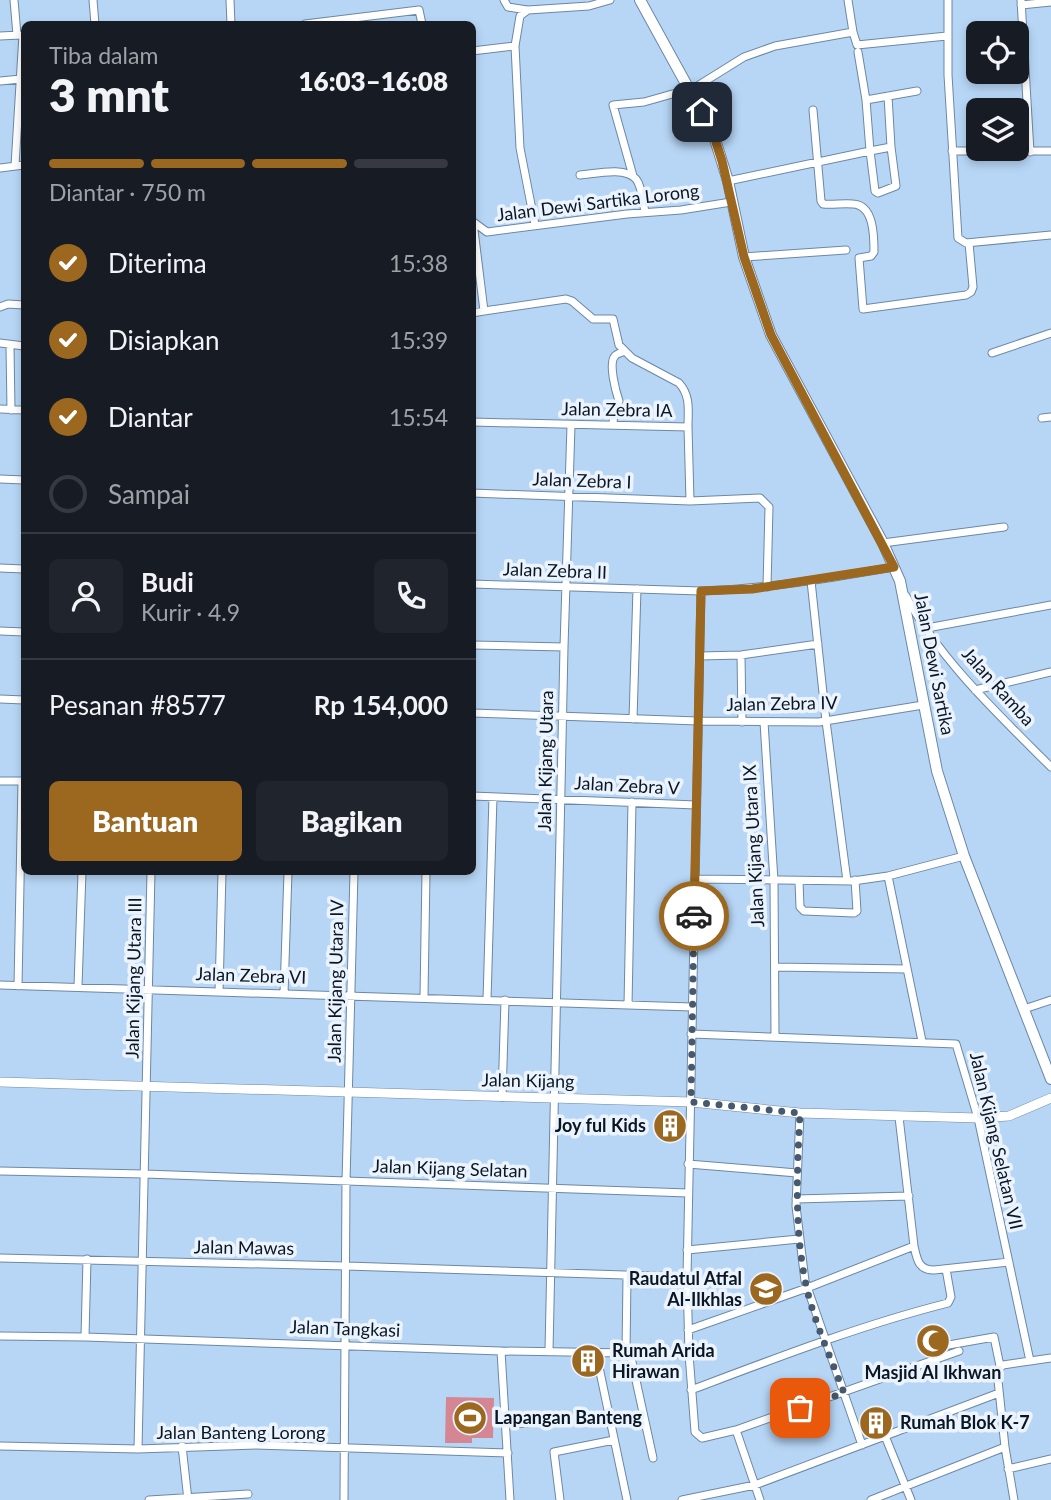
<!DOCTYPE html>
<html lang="id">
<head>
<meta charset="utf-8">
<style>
  body { margin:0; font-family:Lato,sans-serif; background:#20242c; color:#f1f3f6; height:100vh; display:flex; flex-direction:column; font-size:26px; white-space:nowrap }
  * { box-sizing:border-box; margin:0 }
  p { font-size:23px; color:#9ea1a6 }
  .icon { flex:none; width:38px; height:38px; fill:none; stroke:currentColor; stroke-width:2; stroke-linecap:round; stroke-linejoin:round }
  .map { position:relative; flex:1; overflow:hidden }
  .details { position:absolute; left:21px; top:21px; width:455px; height:854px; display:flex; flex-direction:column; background:#171b24; border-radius:10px; box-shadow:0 4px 10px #0003 }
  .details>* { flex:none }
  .controls { position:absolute; left:966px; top:21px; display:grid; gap:14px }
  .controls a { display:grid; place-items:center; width:63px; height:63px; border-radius:10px; background:#171b24; box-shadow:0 4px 10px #0003; font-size:35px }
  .pin { position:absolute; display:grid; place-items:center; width:60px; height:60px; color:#fff; margin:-30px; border-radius:14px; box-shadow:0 4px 10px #0006 }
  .courier { position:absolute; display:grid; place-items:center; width:70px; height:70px; margin:-35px; border:5px solid #9c671f; border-radius:50%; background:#fff; color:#222; box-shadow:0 2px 9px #0007 }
  .overview em { font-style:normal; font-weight:800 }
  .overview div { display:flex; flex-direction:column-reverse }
  .overview { display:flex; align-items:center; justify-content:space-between; height:119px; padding:0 28px }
  h1 { font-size:46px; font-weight:800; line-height:52px }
  .bar { display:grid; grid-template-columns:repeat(4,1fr); gap:10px 7px; align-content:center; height:84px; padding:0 28px }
  .bar i { height:9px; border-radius:5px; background:#363941 }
  .bar .on { background:#9c671f }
  .bar p { grid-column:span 4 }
  .line { display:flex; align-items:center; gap:18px; padding:0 28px; border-top:2px solid #363941 }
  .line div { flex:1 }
  .round { display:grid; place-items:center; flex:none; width:74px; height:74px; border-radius:10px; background:#20242c }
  ol { padding:0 28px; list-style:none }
  li { display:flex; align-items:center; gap:21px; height:77px }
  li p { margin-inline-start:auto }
  li .icon { padding:7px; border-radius:50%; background:#9c671f; color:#fff; stroke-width:4 }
  li:last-child { color:#9ea1a6 }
  li i { width:38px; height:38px; border:4px solid #363941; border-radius:50% }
  .primary-button { display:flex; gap:14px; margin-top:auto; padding:14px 28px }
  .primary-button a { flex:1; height:80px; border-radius:10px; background:#9c671f; color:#fff; font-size:28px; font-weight:800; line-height:80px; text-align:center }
  .primary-button a+a { background:#20242c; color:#f1f3f6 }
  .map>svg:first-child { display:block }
  .green { fill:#d48693 }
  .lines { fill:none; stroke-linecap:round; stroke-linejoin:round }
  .minor-casing { stroke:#6b88a5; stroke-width:9 }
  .tertiary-casing { stroke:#6b88a5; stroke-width:10 }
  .secondary-casing { stroke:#6b88a5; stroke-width:12 }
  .minor { stroke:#fff; stroke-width:7 }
  .tertiary { stroke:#fff; stroke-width:9 }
  .secondary { stroke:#fff; stroke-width:10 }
  .done { stroke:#47596c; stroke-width:7; stroke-dasharray:0 12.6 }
  .route { stroke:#9c671f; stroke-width:9 }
  .labels { text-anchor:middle; stroke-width:7; stroke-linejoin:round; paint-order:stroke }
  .street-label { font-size:18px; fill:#0a1621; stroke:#ebf4fe }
  .poi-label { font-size:18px; font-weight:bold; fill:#0a1621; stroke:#ebf4fe; text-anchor:start }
</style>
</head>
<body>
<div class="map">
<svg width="1051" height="1500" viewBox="0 0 1051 1500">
  <rect width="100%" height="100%" fill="#b7d6f6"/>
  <path class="green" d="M446,1397L494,1398L493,1438H472V1443H445Z"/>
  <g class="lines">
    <g class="minor-casing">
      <path id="minor" d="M14,0L17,35
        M93,0L95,24
        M230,0L231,24
        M504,0L508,7L527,10
        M948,0V75L958,238L966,243L1051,235
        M1021,0L1030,152
        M1021,5L1051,2
        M305,24L419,10L422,24
        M853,32L857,45L947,36
        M0,36L20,35
        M472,51L515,46
        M858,52L866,100
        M0,81L21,79
        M691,90L744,57L775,46L853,32L848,0
        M888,96L891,147
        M813,110L821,201L823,204C833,205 843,203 853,204C874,205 874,236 874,252L871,256L859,258L863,309L966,295L971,292L973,287L969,243
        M891,147L896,186L878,193L875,191L870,151Z
        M952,151H1051
        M15,166L23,35
        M0,168L24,165
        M580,175C594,174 625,166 636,179C642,186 643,203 645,212
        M633,176L613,105L644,102L690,89
        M728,181L870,151L866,100L917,91
        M472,221L487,232L627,214L681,210L731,202
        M535,225L520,148L515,46L520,16L528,10L589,6L610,0
        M744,257L846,250
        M0,307L8,304L24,305
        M484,311L566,299L572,301L593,319H613L619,345L632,358L679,383C691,396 688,411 688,427
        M472,313L484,311L473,222
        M0,343L24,346
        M10,346L11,410
        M992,353L1051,333
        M0,409L24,410
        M1042,418L1051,417
        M472,422L688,427L690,501
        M613,425L614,408L619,401C616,392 608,363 615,356C616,354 623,352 625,351
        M0,479L24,480
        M472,493L690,501L760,498L769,507L767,587
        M883,543L1004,527
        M0,568L24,569
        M811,581L826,721L847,881
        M472,584L701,591C767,589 830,578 894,567
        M701,591L687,1277L689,1354L695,1432L702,1438L736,1430L959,1351
        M906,596C939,659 1001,717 1051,767
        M927,628L1051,605
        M0,631L24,632
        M472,645L564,647
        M741,655L742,722
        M700,656L741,655L818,644
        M975,690L1051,672
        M0,699L24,700
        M472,713L698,721L819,722L923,705
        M633,719L637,589
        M764,722L774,881L775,1036
        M0,781H24
        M472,796L696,805
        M888,876L922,1041
        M695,879L853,881L888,876L964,856
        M799,881L800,907L804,911L854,913L857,911L855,880
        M775,967L907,969
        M0,985L692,1007
        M18,986L22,781
        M78,986L82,872
        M219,992L222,872
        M284,993L288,872
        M424,997L426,872
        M487,1000L493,797
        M628,1005L632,802
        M1024,1009L1051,1000
        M691,1034L956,1044L978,1118L1030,1361L1051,1358
        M502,1097L505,1000
        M800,1113L796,1206L805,1281L862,1445
        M899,1117L914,1246C917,1259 918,1270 934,1270L1009,1262
        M688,1164L797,1173
        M0,1171L145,1174L688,1193
        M796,1199L909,1196
        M687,1250L799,1239
        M0,1258L346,1266L687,1277
        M688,1330L807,1288L914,1246
        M0,1336L85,1337L501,1351L689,1354
        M85,1337L87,1259
        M943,1346L994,1337L1000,1366
        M501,1351L510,1500
        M549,1351L564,647L571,425
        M596,1353L627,1500
        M626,1353L627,1276
        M630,1353L653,1458
        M691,1390C776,1358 861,1325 948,1303L951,1297L946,1269
        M506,1424L570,1421
        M736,1430L760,1500
        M885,1436L911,1500
        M0,1446L138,1449L256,1445L508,1453
        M182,1446L188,1500
        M138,1449L151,872
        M1008,1469L1051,1459
        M149,1500L248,1494
        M344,1500L346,1182L354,872
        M560,1500L554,1452L614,1440
        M682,1500L755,1485L999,1393
        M871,1500L1005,1447
        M1014,1500L1005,1447L997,1371L1003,1365L1030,1361"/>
    </g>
    <g class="tertiary-casing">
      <path id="tertiary" d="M0,1082L691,1102L800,1113L978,1118L1009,1116L1051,1098"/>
    </g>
    <g class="secondary-casing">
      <path id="secondary" d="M640,0L713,133L728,181L744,257L771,335L883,543L900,581L937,771L964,856L1051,1079"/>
    </g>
    <use href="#minor" class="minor"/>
    <use href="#tertiary" class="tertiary"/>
    <use href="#secondary" class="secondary"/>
  </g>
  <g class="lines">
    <path class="done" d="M694,916L691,1102L800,1113C797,1171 794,1228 806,1285C814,1322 831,1358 844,1393L800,1408"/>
    <path class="route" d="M694,916L701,591L752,589L894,567L771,335L744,257L722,161L713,133L702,112"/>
  </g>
  <defs>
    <g id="building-disc" transform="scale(1.75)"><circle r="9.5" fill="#9c671f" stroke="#ebf4fe"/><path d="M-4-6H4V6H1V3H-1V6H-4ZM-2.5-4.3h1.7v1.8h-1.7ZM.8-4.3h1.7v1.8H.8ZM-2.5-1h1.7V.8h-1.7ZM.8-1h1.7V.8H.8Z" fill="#fff"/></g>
    <g id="school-disc" transform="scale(1.75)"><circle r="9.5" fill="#9c671f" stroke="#ebf4fe"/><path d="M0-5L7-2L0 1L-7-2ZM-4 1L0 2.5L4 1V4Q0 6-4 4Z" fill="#fff"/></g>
    <g id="mosque-disc" transform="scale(1.75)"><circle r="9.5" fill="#9c671f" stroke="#ebf4fe"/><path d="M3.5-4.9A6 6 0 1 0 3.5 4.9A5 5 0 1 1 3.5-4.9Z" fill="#fff"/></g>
    <g id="stadium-disc" transform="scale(1.75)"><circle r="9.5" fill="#9c671f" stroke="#ebf4fe"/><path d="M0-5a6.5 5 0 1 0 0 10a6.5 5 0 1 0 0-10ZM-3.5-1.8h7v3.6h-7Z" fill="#fff"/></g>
  </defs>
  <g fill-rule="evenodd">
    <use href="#building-disc" x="670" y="1126"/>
    <use href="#school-disc" x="766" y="1289"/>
    <use href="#mosque-disc" x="933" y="1341"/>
    <use href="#building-disc" x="588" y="1361"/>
    <use href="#stadium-disc" x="470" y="1418"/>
    <use href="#building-disc" x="876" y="1423"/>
  </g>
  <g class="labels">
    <g class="street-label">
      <text transform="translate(598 203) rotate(-7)" y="6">Jalan Dewi Sartika Lorong</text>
      <text transform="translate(617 410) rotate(1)" y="6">Jalan Zebra IA</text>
      <text transform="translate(582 481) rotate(2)" y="6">Jalan Zebra I</text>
      <text transform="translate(555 571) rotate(2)" y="6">Jalan Zebra II</text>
      <text transform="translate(934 664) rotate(79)" y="6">Jalan Dewi Sartika</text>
      <text transform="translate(998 687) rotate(48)" y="6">Jalan Ramba</text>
      <text transform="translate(782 704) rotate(-1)" y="6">Jalan Zebra IV</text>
      <text transform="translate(546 761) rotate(-89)" y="6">Jalan Kijang Utara</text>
      <text transform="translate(627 786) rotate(3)" y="6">Jalan Zebra V</text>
      <text transform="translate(754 846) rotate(-93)" y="6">Jalan Kijang Utara IX</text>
      <text transform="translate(251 976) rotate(2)" y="6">Jalan Zebra VI</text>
      <text transform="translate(134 978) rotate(-89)" y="6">Jalan Kijang Utara III</text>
      <text transform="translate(336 981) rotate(-89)" y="6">Jalan Kijang Utara IV</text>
      <text transform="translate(528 1081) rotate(1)" y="6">Jalan Kijang</text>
      <text transform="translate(996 1141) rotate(77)" y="6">Jalan Kijang Selatan VII</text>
      <text transform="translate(450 1169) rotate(2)" y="6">Jalan Kijang Selatan</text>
      <text transform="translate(244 1248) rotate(1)" y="6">Jalan Mawas</text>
      <text transform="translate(345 1329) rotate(2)" y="6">Jalan Tangkasi</text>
      <text x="241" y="1439">Jalan Banteng Lorong</text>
    </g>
    <g class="poi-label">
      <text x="646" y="1132" text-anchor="end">Joy ful Kids</text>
      <text x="742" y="1285" text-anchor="end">Raudatul Atfal<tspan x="742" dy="21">Al-Ilkhlas</tspan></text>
      <text x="612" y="1357">Rumah Arida<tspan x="612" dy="21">Hirawan</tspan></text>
      <text x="933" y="1379" text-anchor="middle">Masjid Al Ikhwan</text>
      <text x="494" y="1424">Lapangan Banteng</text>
      <text x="900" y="1429">Rumah Blok K-7</text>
    </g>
  </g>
</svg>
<div class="controls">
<a><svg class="icon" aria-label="locate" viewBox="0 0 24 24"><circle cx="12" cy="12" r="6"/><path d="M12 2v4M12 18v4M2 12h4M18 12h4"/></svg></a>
<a><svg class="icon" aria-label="layers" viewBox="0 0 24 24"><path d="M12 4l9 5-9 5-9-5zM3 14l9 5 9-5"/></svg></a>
</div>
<div class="pin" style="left:800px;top:1408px;background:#ea580c"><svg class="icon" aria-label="bag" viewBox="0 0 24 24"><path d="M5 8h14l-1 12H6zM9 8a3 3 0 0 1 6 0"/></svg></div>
<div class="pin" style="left:702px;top:112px;background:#1f2937"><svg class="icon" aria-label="home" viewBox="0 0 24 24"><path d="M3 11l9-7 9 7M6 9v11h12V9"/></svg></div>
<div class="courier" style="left:694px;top:916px"><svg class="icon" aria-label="car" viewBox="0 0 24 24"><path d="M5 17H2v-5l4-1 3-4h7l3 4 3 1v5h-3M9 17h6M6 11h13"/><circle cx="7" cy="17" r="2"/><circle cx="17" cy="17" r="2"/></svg></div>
<section class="details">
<div class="overview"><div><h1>3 mnt</h1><p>Tiba dalam</p></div><em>16:03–16:08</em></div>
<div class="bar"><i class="on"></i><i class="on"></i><i class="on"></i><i></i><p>Diantar · 750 m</p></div>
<ol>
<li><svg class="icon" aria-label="check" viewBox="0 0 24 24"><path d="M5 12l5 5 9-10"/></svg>Diterima<p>15:38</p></li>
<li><svg class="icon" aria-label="check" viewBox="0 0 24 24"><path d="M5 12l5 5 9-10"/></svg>Disiapkan<p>15:39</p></li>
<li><svg class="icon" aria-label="check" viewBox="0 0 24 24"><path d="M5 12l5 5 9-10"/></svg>Diantar<p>15:54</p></li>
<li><i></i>Sampai</li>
</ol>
<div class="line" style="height:126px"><a class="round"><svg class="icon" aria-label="person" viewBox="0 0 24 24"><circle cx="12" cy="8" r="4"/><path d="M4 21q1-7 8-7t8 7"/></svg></a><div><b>Budi</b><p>Kurir · 4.9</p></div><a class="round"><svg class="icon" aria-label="phone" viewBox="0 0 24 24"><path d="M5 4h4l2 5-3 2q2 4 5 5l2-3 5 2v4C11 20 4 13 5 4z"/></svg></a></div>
<div class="line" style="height:91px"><div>Pesanan #8577</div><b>Rp 154,000</b></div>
<div class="primary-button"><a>Bantuan</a><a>Bagikan</a></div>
</section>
</div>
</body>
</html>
